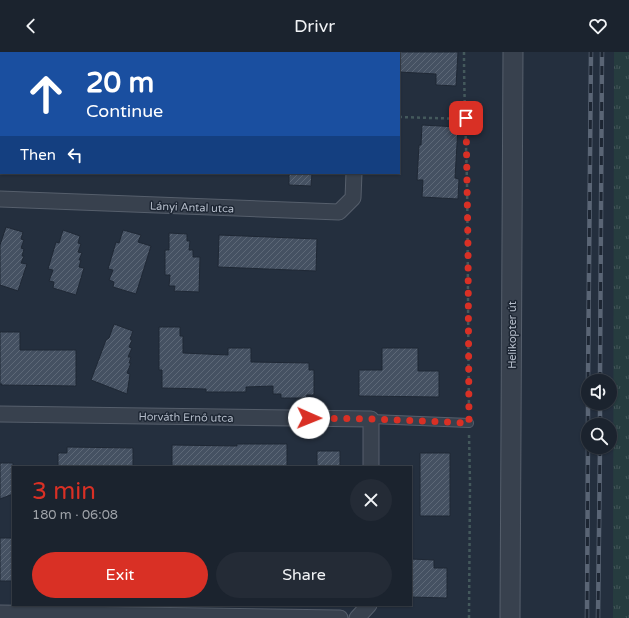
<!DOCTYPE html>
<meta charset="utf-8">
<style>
body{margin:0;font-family:"Varela Round",sans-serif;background:#242b36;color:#f1f3f6;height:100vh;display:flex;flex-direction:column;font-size:15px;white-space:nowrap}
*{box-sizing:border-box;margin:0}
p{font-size:13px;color:#a0a4aa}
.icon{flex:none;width:22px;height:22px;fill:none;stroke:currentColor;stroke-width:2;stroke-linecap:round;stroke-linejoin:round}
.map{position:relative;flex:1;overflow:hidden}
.details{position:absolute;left:12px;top:414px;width:400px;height:140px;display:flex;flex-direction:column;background:#1b232e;border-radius:0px;box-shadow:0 1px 3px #0004,0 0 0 1px #39404a}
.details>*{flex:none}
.banner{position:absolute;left:0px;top:0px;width:400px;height:122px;box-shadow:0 1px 3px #0004,0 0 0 1px #39404a;background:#1a4fa0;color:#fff;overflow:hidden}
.buttons{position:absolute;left:581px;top:322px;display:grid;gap:8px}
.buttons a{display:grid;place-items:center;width:36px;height:36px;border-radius:50%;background:#1b232e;box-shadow:0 1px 3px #0004,0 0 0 1px #39404a;font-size:20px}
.pin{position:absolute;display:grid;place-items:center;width:34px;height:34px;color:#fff;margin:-17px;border-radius:8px;box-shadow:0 2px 6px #0006}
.me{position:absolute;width:44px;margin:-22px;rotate:91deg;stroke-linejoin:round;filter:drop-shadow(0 0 3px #0008)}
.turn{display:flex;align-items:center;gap:14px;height:84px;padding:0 20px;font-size:18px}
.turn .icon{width:52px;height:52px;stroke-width:2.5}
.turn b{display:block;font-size:28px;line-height:34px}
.then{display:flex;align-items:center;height:38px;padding:0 20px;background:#0003;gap:8px;font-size:15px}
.round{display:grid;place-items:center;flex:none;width:42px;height:42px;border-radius:21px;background:#242b36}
.headline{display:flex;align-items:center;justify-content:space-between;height:68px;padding:0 20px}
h1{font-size:24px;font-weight:600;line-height:30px;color:#d93025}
.cta{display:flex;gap:8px;margin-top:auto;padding:8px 20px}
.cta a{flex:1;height:46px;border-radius:24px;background:#d93025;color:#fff;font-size:16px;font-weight:600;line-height:46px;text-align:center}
.cta a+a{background:#242b36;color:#f1f3f6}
header{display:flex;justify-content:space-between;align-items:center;height:52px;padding:0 20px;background:#1b232e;font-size:18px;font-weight:600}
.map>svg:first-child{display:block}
.grass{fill:url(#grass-tufts)}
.building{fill:url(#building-hatch);stroke:#1f2835}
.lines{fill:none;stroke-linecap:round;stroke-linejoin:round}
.service-casing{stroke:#565f6c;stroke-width:10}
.minor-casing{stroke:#565f6c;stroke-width:17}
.tertiary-casing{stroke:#565f6c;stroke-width:21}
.path{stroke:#44595c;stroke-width:2.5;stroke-dasharray:3 3;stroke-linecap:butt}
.service{stroke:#38414e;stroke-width:8}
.minor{stroke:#38414e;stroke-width:15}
.tertiary{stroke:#38414e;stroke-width:19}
.rail-casing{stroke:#5a6575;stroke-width:4.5}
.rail{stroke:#1d2633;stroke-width:3;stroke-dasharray:9;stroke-linecap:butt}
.route{stroke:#d93025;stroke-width:7;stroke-dasharray:0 12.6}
.labels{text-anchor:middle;stroke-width:3;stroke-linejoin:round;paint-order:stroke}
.street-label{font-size:11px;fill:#b4bcc9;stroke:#1d2633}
</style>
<header><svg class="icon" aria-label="back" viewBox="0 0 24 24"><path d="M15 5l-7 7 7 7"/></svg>Drivr<svg class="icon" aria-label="heart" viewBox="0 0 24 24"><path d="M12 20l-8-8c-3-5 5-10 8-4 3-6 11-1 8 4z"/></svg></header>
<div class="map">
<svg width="629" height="566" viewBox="0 0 629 566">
<defs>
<pattern id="grass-tufts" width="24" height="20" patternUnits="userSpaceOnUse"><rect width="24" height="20" fill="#263c3f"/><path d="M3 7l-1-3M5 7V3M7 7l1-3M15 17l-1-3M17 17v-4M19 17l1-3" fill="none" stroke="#435659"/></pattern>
<pattern id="building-hatch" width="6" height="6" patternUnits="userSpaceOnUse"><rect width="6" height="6" fill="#455162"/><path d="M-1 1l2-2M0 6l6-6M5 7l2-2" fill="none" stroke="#5d6877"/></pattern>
</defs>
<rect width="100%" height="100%" fill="#242f3e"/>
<path class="grass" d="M 614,0 L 629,0 L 629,566 L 613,566 Z"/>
<path class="building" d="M 400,0 L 458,0 L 456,34 L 436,33 L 436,22 L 399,20 Z
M 422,73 L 458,75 L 455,126 L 459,127 L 458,147 L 422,145 L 423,128 L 417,128 L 419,93 L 421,93 Z
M 289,121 L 312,121 L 311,134 L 289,133 Z
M 6,175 L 23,180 L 21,187 L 24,188 L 21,196 L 24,197 L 22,204 L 24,204 L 21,211 L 27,212 L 18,239 L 0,233 L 0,193 Z
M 63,178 L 80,184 L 78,191 L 81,192 L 78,200 L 82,201 L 79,208 L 81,208 L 79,215 L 84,216 L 76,243 L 53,236 L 54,230 L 49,229 L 53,218 L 48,217 L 56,190 L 59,191 Z
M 123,178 L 141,183 L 138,190 L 151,194 L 136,242 L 113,235 L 114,230 L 109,228 L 113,218 L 108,217 L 116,190 L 119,191 Z
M 169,181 L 187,182 L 187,189 L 190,189 L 189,198 L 193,198 L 193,205 L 200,205 L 199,240 L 174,239 L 175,234 L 169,234 L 170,223 L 165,223 L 165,198 L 169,198 Z
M 219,183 L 317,187 L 316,219 L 218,215 Z
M 114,272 L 133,279 L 130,287 L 132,288 L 129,295 L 132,296 L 128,305 L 131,305 L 129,311 L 131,311 L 127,321 L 130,322 L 127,342 L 91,328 L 106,288 L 109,286 Z
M 159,275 L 180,275 L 180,284 L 183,284 L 183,301 L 228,303 L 228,296 L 251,296 L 251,310 L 309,311 L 309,318 L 314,318 L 314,343 L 307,343 L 306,346 L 281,346 L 281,342 L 273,342 L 273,334 L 246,335 L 246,340 L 206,340 L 206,337 L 162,336 L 162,318 L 159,318 Z
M 0,280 L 20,280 L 20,298 L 76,298 L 76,334 L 1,333 L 2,332 L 0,332 Z
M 382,296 L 418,296 L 418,319 L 439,319 L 439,345 L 359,344 L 359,318 L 382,318 Z
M 237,392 L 287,392 L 287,415 L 172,415 L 172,393 L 237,394 Z
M 67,395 L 133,396 L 133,415 L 58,415 L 58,401 L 67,401 Z
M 317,399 L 340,399 L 340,415 L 317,415 Z
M 420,401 L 450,401 L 450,464 L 420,464 Z
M 0,411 L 13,411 L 13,442 L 0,447 Z
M 0,486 L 13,486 L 13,529 L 0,529 Z
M 411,507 L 434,508 L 434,516 L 447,516 L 447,546 L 411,545 Z"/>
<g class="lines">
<defs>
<path id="service" d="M 371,367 L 469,371"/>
<path id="minor" d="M 352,0 L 352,1
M 0,147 L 339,160 L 353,146 L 354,121
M 0,362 L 371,367 L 371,415
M 0,561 L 340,566
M 357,566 L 369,553"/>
<path id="tertiary" d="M 510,566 L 513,0"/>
</defs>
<use href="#service" class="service-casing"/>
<use href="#minor" class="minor-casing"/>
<use href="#tertiary" class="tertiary-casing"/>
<path class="path" d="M 464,0 C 464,44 466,87 467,131 C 468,207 468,283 469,359
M 399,65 L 466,67
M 469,566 L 470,431 L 469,382"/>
<use href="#service" class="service"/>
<use href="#minor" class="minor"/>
<use href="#tertiary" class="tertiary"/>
<defs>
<path id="rail" d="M 588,329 L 591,0
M 600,329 L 602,0
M 588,373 L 588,351
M 600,373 L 600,351
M 587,566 L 588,384
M 598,566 L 600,395"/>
</defs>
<use href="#rail" class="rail-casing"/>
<use href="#rail" class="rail"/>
</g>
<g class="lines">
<path class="route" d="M 309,366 L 371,367 L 469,371 L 468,195 L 466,66"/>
</g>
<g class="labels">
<g class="street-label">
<text transform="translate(192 155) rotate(2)" y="4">Lányi Antal utca</text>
<text transform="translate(512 283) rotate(-90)" y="4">Helikopter út</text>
<text transform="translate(186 365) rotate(1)" y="4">Horváth Ernő utca</text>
</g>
</g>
</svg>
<div class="buttons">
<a><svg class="icon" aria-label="sound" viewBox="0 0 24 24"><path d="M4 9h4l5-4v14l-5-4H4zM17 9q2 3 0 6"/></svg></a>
<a><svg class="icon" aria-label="search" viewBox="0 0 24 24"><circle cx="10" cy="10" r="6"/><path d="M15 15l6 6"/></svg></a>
</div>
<div class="pin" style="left:466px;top:66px;background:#d93025"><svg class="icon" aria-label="arrive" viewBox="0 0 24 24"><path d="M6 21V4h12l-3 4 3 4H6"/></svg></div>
<svg class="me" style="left:309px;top:366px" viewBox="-20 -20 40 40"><circle r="19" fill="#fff"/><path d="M0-13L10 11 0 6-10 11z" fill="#d93025"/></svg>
<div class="banner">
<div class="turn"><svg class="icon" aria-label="ahead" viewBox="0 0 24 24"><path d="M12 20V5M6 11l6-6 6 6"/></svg><div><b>20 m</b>Continue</div></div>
<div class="then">Then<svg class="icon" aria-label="left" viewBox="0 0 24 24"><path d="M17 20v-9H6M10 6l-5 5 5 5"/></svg></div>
</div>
<section class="details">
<div class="headline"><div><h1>3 min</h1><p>180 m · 06:08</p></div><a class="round"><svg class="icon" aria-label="close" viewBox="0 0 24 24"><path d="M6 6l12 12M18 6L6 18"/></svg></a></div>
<div class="cta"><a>Exit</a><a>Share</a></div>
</section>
</div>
